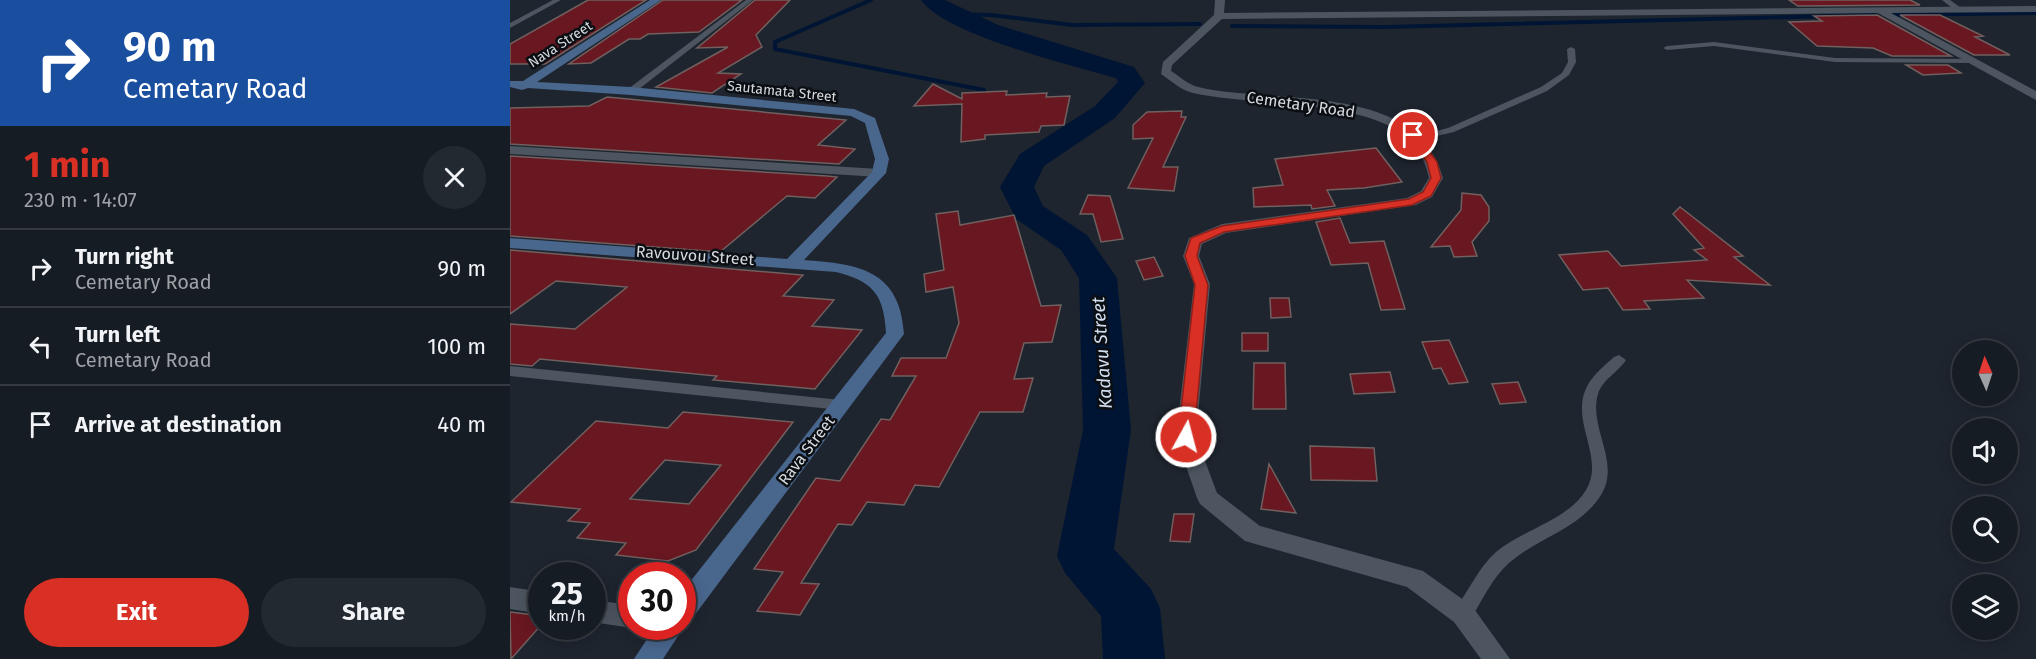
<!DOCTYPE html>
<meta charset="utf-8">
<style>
body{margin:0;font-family:"Fira Sans",sans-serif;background:#232930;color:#f1f3f6;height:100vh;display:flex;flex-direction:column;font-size:22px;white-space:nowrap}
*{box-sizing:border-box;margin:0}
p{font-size:20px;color:#9ea1a6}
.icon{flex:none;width:33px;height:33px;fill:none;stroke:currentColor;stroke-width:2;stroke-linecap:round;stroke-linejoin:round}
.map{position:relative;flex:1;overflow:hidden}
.sheet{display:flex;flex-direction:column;background:#161c23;width:510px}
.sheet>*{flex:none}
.top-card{background:#1a4fa0;color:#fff;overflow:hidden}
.needle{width:39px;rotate:357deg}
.controls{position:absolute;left:1442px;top:340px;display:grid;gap:12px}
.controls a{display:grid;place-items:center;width:66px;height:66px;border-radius:50%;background:#161c23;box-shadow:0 3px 15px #0003,0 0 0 2px #353a41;font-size:30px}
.speed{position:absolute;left:18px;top:562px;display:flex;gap:12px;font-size:30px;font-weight:700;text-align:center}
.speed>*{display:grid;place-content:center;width:78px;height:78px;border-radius:50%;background:#161c23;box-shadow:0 3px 15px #0003,0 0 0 2px #353a41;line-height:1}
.speed small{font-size:15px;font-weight:400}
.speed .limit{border:9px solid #d22;background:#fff;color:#111}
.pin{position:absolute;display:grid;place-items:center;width:51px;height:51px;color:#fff;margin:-26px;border:3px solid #fff;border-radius:50%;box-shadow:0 2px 6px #0007}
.me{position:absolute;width:66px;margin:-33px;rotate:7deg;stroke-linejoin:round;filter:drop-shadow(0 0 4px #0008)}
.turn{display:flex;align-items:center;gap:21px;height:126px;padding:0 24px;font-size:27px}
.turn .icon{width:78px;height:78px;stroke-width:2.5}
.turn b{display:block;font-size:42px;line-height:51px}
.round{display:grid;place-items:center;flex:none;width:63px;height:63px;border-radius:32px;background:#232930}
.head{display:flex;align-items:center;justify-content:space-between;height:102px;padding:0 24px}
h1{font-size:36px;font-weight:700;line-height:45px;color:#d93025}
.primary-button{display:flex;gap:12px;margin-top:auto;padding:12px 24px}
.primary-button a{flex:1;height:69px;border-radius:36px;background:#d93025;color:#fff;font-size:24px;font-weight:700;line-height:69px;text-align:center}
.primary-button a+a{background:#232930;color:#f1f3f6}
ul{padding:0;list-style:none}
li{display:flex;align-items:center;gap:18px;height:78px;padding:0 24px;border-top:2px solid #353a41}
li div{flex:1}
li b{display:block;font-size:22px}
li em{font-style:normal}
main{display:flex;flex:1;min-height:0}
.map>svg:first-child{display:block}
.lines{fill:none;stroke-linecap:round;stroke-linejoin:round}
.stream{stroke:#001534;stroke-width:4}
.river{fill:#001534;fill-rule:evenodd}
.building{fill:#691721;stroke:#70605f;stroke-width:1.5;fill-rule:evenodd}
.lane{fill:#4d5560;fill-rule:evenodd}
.street{fill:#4d5560;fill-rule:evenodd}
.secondary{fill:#49668d;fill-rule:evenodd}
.route{fill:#d93025;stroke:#8d1f18;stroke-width:1.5}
.labels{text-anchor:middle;stroke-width:5;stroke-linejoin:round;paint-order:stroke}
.far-street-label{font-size:14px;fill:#d5dae0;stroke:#0b0e12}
.street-label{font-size:16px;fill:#d5dae0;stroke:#0b0e12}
.water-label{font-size:18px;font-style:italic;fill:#d0def0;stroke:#0b0e12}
</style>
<main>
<section class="sheet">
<div class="top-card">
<div class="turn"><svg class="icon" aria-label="right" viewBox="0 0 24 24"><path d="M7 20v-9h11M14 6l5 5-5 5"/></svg><div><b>90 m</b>Cemetary Road</div></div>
</div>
<div class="head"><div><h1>1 min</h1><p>230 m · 14:07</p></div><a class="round"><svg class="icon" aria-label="close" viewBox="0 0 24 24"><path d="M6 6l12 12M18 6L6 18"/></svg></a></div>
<ul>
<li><svg class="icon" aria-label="right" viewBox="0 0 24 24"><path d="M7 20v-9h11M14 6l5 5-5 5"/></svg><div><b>Turn right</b><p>Cemetary Road</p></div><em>90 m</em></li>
<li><svg class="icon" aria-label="left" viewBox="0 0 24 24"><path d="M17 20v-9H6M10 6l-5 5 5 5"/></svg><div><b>Turn left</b><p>Cemetary Road</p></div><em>100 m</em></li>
<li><svg class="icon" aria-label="arrive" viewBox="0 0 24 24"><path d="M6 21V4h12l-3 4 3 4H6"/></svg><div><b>Arrive at destination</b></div><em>40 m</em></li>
</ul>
<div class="primary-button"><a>Exit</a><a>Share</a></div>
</section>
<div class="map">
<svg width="1526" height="659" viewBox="0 0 1526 659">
<rect width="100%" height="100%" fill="#1e252f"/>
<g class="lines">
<path class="stream" d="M 361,0 L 265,42 L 265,49 L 474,90
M 441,14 L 481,15 L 562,25 L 690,24
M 1384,15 L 1526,13
M 722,26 L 875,27 L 1365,15"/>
<path class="river" d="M 411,0 L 435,0 L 488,25 L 624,67 L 635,83 L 605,118 L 534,166 L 524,187 L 533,206 L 577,235 L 607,278 L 621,430 L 604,549 L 641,589 L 650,608 L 655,659 L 593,659 L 591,616 L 555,573 L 547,556 L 573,430 L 569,278 L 551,250 L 506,219 L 490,187 L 510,154 L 585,106 L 608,82 L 606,78 C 562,65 435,35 411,0 Z"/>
</g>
<path class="building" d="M 78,0 L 136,0 L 35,64 L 0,64 L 0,44 Z
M 153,0 L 232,0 L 189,32 L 138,34 L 130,39 L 119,39 L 81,63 L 59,64 Z
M 245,0 L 280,0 L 246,35 L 252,47 L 208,73 L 231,74 L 202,93 L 146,87 L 218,47 L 187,48 Z
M 1279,0 L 1400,0 L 1410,5 L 1288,6 Z
M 1367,15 L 1441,56 L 1382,56 L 1363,48 L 1307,46 L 1279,22 L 1312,21 L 1304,16 Z
M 1390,15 L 1430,15 L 1473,36 L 1465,37 L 1500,55 L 1464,55 Z
M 1396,65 L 1438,65 L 1451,73 L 1413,75 Z
M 423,84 L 452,99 L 452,93 L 497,91 L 496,95 L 537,93 L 536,97 L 560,96 L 554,125 L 531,126 L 529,132 L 475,135 L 475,139 L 451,142 L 452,104 L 404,106 Z
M 97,97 L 336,120 L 308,145 L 345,149 L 329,164 L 0,144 L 0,108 L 79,106 Z
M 672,111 L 671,117 L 676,117 L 653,167 L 668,167 L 664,191 L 618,188 L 643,138 L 623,139 L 623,125 L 637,112 Z
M 866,148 L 892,182 L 854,188 L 817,190 L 825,206 L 802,209 L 801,205 L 744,207 L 743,188 L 773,185 L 765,159 Z
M 0,156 L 317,176 L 327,177 L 305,198 L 277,196 L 210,252 L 0,236 Z
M 952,193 L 971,195 L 979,207 L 979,221 L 962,242 L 967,256 L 944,257 L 940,246 L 921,247 L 951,210 Z
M 578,195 L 600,196 L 613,239 L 591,242 L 583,214 L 570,214 Z
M 1170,207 L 1233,256 L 1224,257 L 1260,285 L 1177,280 L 1194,298 L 1134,301 L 1140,309 L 1113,310 L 1098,288 L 1073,290 L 1049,255 L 1098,251 L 1111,266 L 1197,260 L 1184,250 L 1194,248 L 1163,214 Z
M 448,211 L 450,225 L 504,215 L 531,306 L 551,305 L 542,342 L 514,343 L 504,379 L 523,378 L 513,412 L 470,412 L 429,487 L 405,485 L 394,505 L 357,502 L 342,525 L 328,524 L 291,583 L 309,584 L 290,615 L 247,611 L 273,572 L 244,569 L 306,478 L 330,481 L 371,419 L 380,420 L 406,376 L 382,376 L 391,358 L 436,358 L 449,323 L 443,287 L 416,292 L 414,274 L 434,270 L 426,214 Z
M 830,218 L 840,243 L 874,241 L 895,309 L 871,310 L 858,263 L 821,265 L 806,222 Z
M 0,250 L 293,275 L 273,296 L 324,300 L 302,326 L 352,330 L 305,389 L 203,380 L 207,376 L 30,359 L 22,366 L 0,364 L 0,324 L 65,329 L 117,287 L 46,281 L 0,314 Z
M 644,257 L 653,276 L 634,280 L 626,261 Z
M 760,298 L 779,298 L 781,317 L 761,318 Z
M 732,333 L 758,333 L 758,351 L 732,351 Z
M 939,340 L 958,382 L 939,384 L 931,368 L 923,369 L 912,342 Z
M 744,363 L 775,363 L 776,409 L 743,409 Z
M 880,372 L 885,392 L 844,394 L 840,374 Z
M 1008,382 L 1016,402 L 990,404 L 982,384 Z
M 173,412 L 283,422 L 186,550 L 158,561 L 106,555 L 116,543 L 67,538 L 80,523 L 58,521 L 70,509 L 1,502 L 86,421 L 158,428 ZM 155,460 L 211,465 L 179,504 L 120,499 Z
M 800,446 L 864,448 L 867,481 L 801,480 Z
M 759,464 L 786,513 L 751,509 Z
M 664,514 L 684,514 L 680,542 L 660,541 Z
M 0,612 L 32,616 L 32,624 L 1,659 Z"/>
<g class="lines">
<path class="lane" d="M 43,0 L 51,0 L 0,28 L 0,23 Z
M 236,0 L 243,0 L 124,93 L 118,93 L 118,89 Z
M 1432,0 L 1440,0 L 1454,10 L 1447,12 Z
M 1204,42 L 1325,58 L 1462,59 L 1466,61 L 1462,63 L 1325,62 L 1204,46 L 1157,50 L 1153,48 L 1157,46 Z
M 1061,47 L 1065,49 L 1066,62 L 1059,75 L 1037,91 L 944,132 L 905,141 L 900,138 L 938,128 L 1031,87 L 1052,73 L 1058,62 L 1057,49 Z
M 1109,355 L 1116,360 C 1109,371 1094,379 1089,391 C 1076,426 1112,461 1091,495 C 1070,529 1027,538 999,563 C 982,578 972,601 960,620 L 953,623 L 946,620 L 943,614 L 946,608 C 959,590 969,567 986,552 C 1013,529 1057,521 1076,490 C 1095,459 1062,424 1075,391 C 1080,377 1093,367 1104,357 Z
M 0,366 L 331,400 L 336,401 L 339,405 L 336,409 L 331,410 L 0,376 Z"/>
<path class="street" d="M 705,0 L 715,0 L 714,13 L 1526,6 L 1526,12 L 1381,13 L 1526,91 L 1526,100 L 1368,13 L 712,19 L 662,65 L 661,71 C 669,76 679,85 688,87 C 764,105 908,81 933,178 L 922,197 L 906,205 L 716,233 L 692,244 L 689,256 L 700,284 L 686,437 L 707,493 L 750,526 L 913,571 L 962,606 L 1000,659 L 971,659 L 944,622 L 897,587 L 735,541 L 690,504 L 687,498 L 666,437 L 684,284 L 673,256 L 679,238 L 712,224 L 897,198 L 911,191 L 919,178 C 916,164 909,147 898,138 C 854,99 740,106 683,93 C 672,91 660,80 651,74 L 653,62 L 704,15 Z
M 0,146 L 369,169 L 376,173 L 369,177 L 0,154 Z
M 0,587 L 32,592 L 32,614 L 0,609 Z
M 82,600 L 122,605 L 122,627 L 126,627 L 122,628 L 82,622 Z"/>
<path class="secondary" d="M 140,0 L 151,0 L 27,82 L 121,87 L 344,109 L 365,118 L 379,159 L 376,173 L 294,260 C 349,264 390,270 394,334 L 181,620 L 172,623 L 172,592 L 376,333 C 374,295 363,281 326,272 L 0,248 L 0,238 L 277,259 L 362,172 L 365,159 L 355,123 L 341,116 L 121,95 L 18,88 L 12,90 L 0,87 L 0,81 L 13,81 Z
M 172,624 L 174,627 L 153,659 L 124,659 L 145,627 L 172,627 Z"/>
</g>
<path class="route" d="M 900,133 L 907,133 L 927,162 L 931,178 L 921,196 L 902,205 L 714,232 L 690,243 L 687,256 L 698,285 L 684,437 L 681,441 L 670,441 L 668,437 L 685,285 L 675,256 L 681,238 L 712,226 L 899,199 L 913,192 L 921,178 L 917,162 L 898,135 Z"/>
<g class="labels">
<g class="far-street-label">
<text transform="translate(50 44) rotate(-33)" y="5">Nava Street</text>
<text transform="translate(272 91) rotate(6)" y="5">Sautamata Street</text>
</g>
<g class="street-label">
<text transform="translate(791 104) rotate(8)" y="6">Cemetary Road</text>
<text transform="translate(185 255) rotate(4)" y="6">Ravouvou Street</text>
<text transform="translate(296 450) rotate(-53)" y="6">Rava Street</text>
</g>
<g class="water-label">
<text transform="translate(592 353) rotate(-94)" y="6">Kadavu Street</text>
</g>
</g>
</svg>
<div class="controls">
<a><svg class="needle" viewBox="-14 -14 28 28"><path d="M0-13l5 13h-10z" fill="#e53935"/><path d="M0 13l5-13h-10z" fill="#9ea1a6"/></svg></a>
<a><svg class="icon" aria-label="sound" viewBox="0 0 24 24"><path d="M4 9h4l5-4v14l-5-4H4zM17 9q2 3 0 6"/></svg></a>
<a><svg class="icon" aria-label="search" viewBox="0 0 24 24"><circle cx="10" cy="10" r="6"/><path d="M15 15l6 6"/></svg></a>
<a><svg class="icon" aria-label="layers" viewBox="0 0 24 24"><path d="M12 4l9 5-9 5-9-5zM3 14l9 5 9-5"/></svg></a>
</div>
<div class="speed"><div>25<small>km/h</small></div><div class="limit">30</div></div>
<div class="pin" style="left:903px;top:135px;background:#d93025"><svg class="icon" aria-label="arrive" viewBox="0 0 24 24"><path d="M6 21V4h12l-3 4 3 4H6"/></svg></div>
<svg class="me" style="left:676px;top:437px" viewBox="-20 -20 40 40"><circle r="17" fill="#d93025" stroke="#fff" stroke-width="3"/><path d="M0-11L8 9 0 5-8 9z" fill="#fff"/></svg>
</div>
</main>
